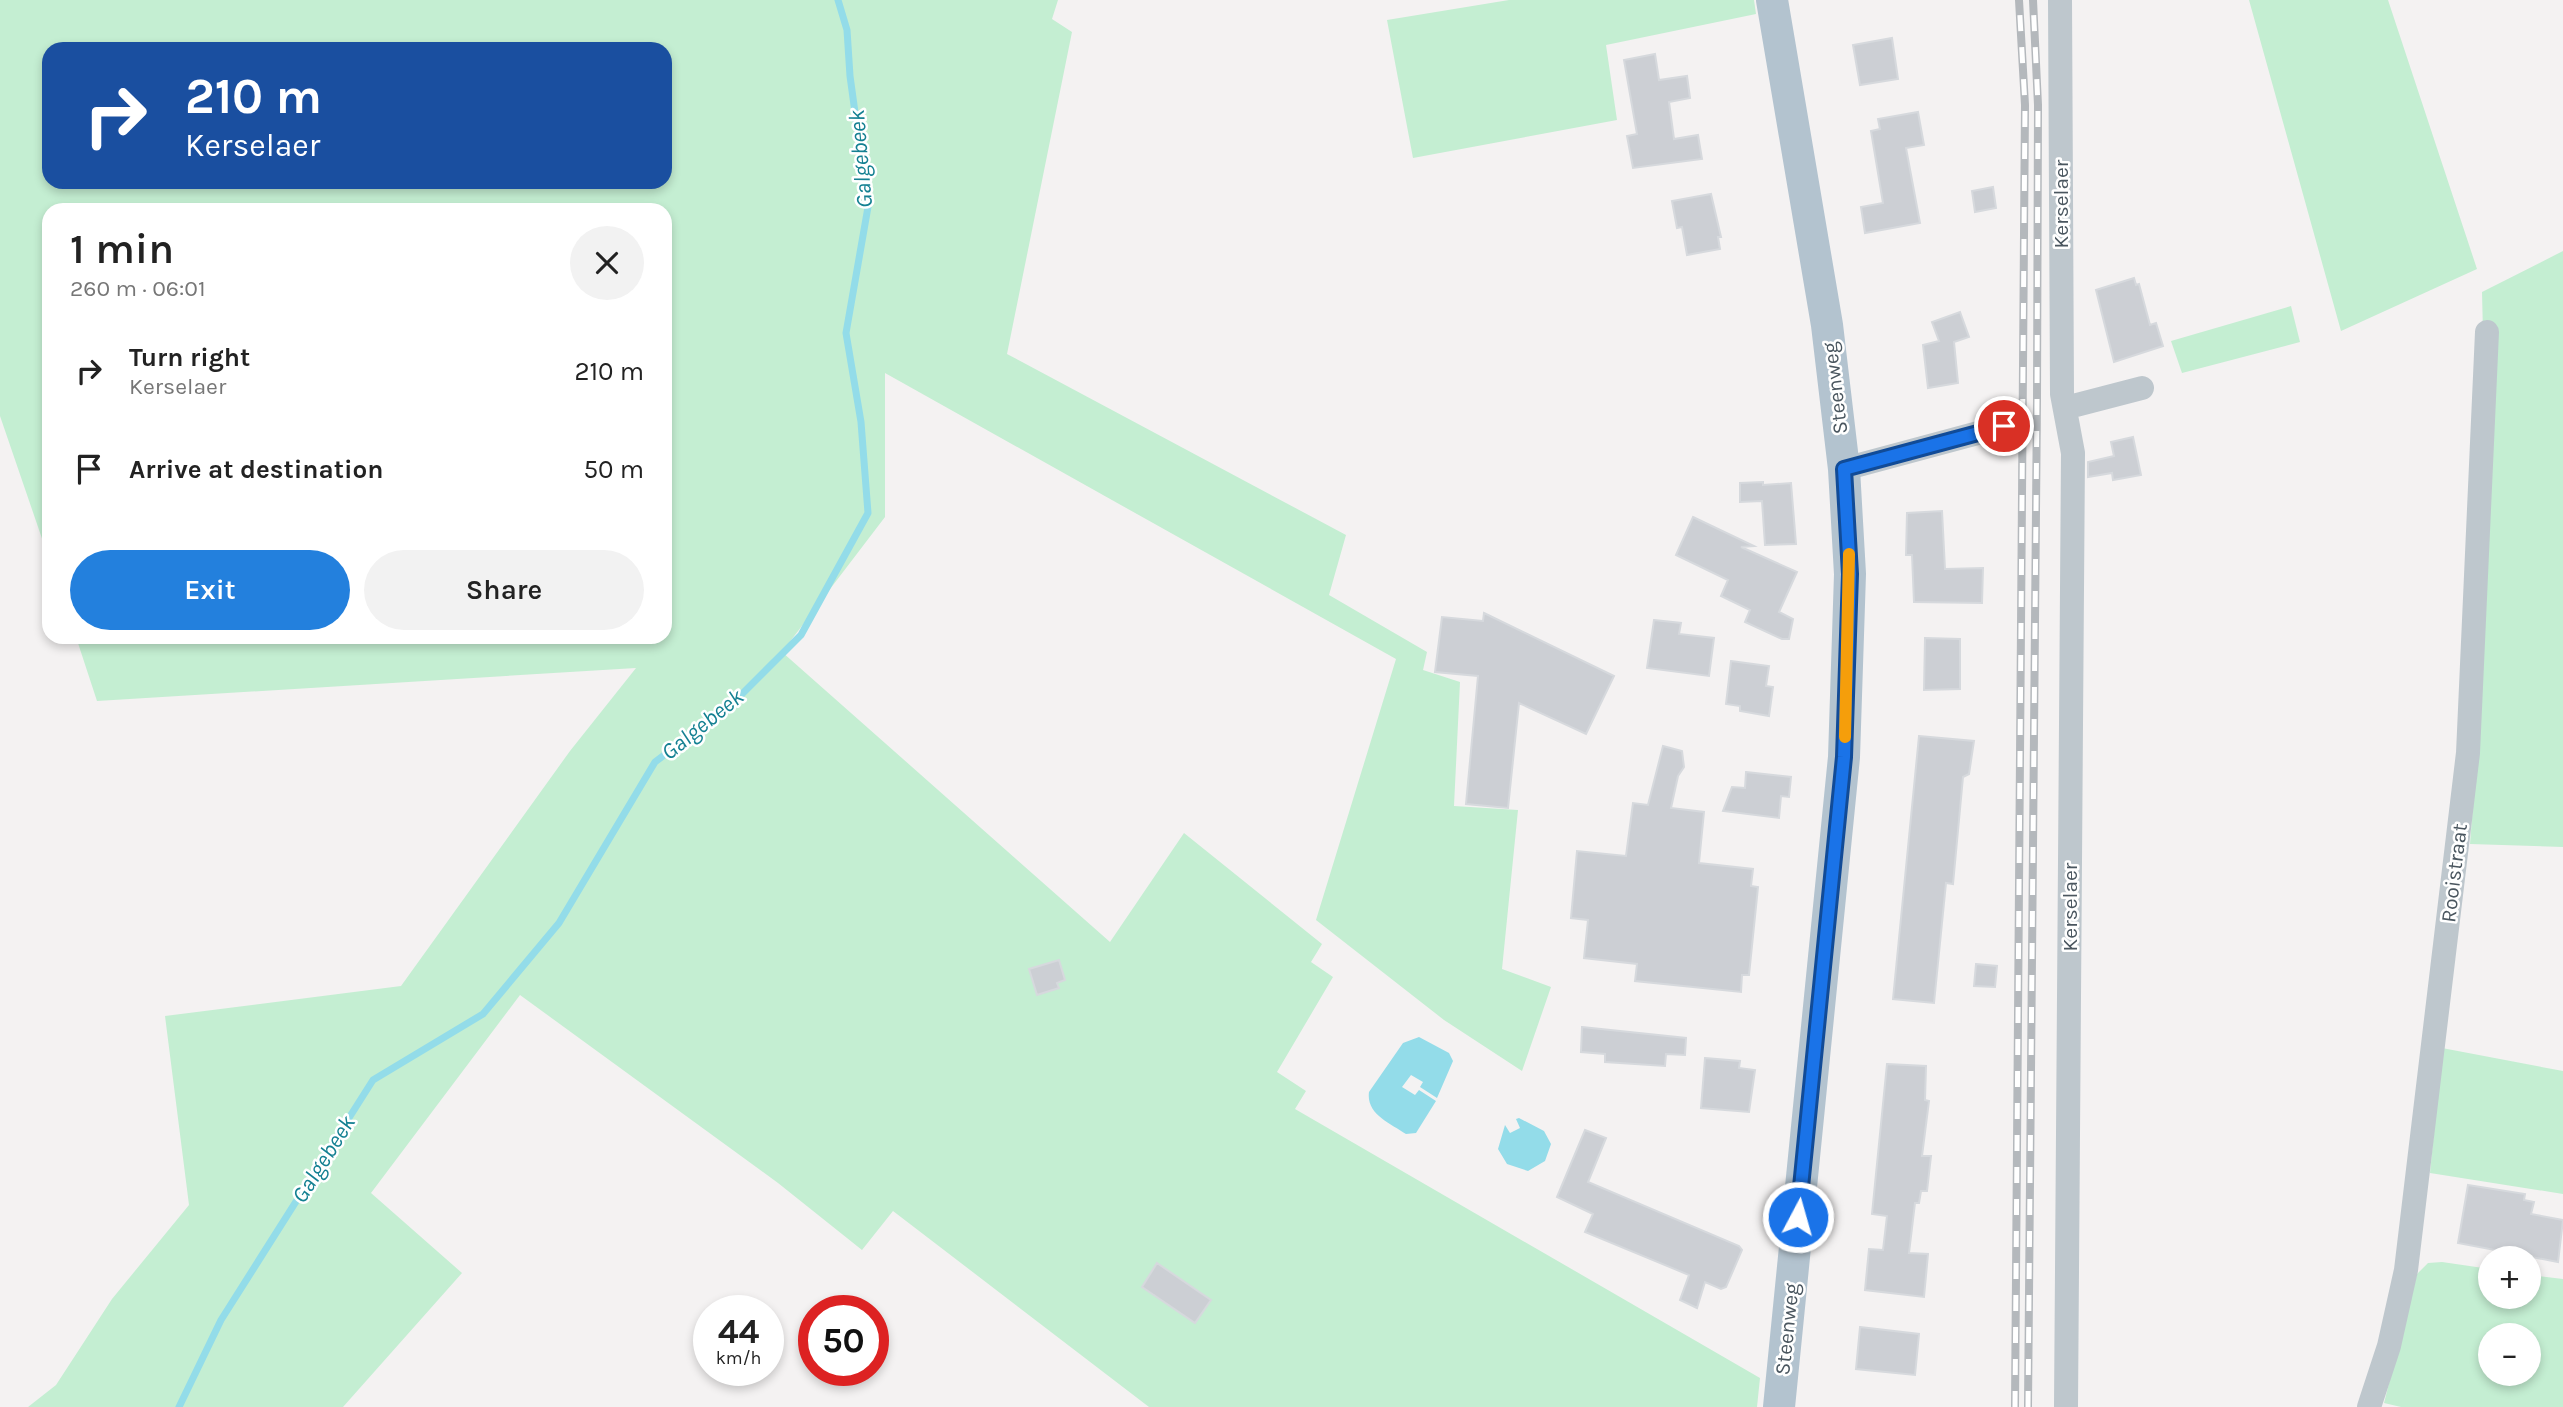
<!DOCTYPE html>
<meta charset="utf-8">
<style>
body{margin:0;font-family:Karla,sans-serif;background:#f2f2f2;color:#222;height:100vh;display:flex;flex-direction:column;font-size:26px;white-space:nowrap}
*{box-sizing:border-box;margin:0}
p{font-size:23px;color:#767676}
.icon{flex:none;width:38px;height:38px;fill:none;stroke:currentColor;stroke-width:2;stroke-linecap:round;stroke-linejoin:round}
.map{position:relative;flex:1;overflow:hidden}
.details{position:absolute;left:42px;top:203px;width:630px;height:441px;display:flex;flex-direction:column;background:#fff;border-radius:21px;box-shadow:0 4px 10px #0003}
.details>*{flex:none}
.guide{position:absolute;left:42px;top:42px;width:630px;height:147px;border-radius:21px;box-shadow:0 4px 10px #0003;background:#1a4fa0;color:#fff;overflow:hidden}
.fabs{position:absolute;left:2478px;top:1246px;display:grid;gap:14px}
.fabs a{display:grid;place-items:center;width:63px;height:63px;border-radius:50%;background:#fff;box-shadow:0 4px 10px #0003;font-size:35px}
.speed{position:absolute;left:693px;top:1295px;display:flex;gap:14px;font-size:35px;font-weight:700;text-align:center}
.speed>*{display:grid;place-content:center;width:91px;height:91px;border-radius:50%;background:#fff;box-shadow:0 4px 10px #0003;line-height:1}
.speed small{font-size:18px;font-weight:400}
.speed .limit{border:10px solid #d22;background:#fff;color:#111}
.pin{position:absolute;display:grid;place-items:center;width:60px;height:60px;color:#fff;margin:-30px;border:4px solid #fff;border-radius:50%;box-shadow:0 2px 7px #0007}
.me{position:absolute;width:77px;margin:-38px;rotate:6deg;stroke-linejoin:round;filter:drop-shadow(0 0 5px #0008)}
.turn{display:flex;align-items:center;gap:24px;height:147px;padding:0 28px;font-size:32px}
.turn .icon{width:91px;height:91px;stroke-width:2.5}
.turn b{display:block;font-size:49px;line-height:60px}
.round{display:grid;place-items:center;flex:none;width:74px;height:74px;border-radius:37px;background:#f2f2f2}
.head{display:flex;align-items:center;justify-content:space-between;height:119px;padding:0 28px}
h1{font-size:42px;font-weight:600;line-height:52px}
.action{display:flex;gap:14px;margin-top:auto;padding:14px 28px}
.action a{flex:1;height:80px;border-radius:42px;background:#2380dd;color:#fff;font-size:28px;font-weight:600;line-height:80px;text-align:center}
.action a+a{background:#f2f2f2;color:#222}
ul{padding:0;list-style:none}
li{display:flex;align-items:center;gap:21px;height:98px;padding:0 28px}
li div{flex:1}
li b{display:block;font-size:26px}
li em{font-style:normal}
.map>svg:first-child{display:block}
.green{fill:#c4eed2;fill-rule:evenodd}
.water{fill:#93dce9}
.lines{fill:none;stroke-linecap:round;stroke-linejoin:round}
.stream{stroke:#93dce9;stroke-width:7}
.building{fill:#cccfd4;stroke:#d6d9dd;stroke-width:2}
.minor{stroke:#bec7cd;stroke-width:24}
.major{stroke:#b3c3cf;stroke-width:32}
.rail-casing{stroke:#b4b8bc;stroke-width:8}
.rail{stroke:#fff;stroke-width:5;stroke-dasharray:16;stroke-linecap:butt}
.route-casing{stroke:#114b97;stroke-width:18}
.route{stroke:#1a73e8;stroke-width:12}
.slow{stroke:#f59e0b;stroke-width:12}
.labels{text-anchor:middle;stroke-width:5;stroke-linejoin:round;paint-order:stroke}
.street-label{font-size:21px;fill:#4a565f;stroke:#fff}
.water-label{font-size:23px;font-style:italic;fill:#148092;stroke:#fff}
</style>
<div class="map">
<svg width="2563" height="1407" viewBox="0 0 2563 1407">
<rect width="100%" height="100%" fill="#f4f2f2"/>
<path class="green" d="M 0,0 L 1058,0 L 1052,19 L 1072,32 L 1007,354 L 1346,535 L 1329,595 L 1427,652 L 1423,670 L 1460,682 L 1454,806 L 1518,810 L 1502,969 L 1551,987 L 1522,1071 L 1444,1020 L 1316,920 L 1396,659 L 885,373 L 885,517 L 782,652 L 1110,942 L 1184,833 L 1322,944 L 1311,962 L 1333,977 L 1277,1072 L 1306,1091 L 1295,1109 L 1760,1378 L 1757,1407 L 1149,1407 L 893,1211 L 862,1250 L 778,1183 L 520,995 L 371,1193 L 462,1273 L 343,1407 L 28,1407 L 56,1385 L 112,1299 L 189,1205 L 165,1016 L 401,986 L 570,751 L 636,668 L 97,701 L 76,637 L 665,637 L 665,210 L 49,210 L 49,559 L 0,416 ZM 49,49 L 665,49 L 665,182 L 49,182 Z
M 1509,0 L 1754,0 L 1756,14 L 1606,45 L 1617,120 L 1413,158 L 1387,20 Z
M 2249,0 L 2388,0 L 2477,269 L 2341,331 Z
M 2563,251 L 2563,847 L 2470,844 L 2482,687 L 2487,502 L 2482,292 Z
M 2291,306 L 2300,342 L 2182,373 L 2171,341 Z
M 2442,1048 L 2563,1071 L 2563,1194 L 2430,1173 Z
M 2442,1262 L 2490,1269 L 2490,1297 L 2529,1297 L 2529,1275 L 2563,1279 L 2563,1407 L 2401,1407 L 2384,1403 L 2417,1274 L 2428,1263 ZM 2490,1335 L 2529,1335 L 2529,1374 L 2490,1374 Z"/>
<path class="water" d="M 1419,1037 L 1449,1053 L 1453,1061 L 1437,1098 L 1420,1087 L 1423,1082 L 1411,1075 L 1402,1087 L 1415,1095 L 1419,1090 L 1436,1101 L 1416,1133 L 1406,1134 C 1390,1123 1366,1114 1369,1092 L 1403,1043 Z
M 1519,1118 L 1544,1131 L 1551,1144 L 1545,1161 L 1528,1171 L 1507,1164 L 1498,1149 L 1505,1125 L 1510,1133 L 1520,1128 L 1516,1119 Z"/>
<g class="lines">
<path class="stream" d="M 179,1407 L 221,1320 L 373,1080 L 483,1014 L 559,923 L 655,762 L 734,702 L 801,635 L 868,513 L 861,422 L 846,333 L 868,207 L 850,76 L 847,30 L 838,0"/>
</g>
<path class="building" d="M 1892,38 L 1898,79 L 1860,85 L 1853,45 Z
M 1655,54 L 1659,80 L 1687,76 L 1690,98 L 1669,102 L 1674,139 L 1698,135 L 1702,159 L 1633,168 L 1627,136 L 1637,134 L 1624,60 Z
M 1918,112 L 1924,145 L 1906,148 L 1920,223 L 1865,233 L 1861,207 L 1883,203 L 1871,131 L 1880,129 L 1878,119 Z
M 1993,187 L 1996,208 L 1975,212 L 1972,191 Z
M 1711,194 L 1721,237 L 1718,237 L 1720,249 L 1687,255 L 1682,227 L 1677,228 L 1672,201 Z
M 2134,278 L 2136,285 L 2139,284 L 2150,325 L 2156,323 L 2163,346 L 2114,362 L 2096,290 Z
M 1960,312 L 1969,337 L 1954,342 L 1958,383 L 1928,388 L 1923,345 L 1939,341 L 1932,322 Z
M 2133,437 L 2141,475 L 2113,480 L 2112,473 L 2088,477 L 2088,462 L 2114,456 L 2111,442 Z
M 1763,482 L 1763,485 L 1791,483 L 1796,544 L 1765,545 L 1762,501 L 1740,502 L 1740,483 Z
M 1942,511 L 1945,569 L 1983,568 L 1982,603 L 1914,602 L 1912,555 L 1906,555 L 1907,513 Z
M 1693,517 L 1754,546 L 1741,547 L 1797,572 L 1779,612 L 1793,619 L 1789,639 L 1782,639 L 1745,622 L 1750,610 L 1721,596 L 1728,580 L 1676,555 Z
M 1484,613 L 1614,676 L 1586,734 L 1519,703 L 1508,808 L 1466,804 L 1478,676 L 1435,672 L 1442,617 L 1483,621 Z
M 1654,620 L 1681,623 L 1679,634 L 1714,638 L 1709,676 L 1647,668 Z
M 1925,638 L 1960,639 L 1960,689 L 1924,690 Z
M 1731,661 L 1769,666 L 1766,686 L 1773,687 L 1769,716 L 1740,711 L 1740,706 L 1726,704 Z
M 1919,736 L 1974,741 L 1969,774 L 1963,777 L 1953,884 L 1946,883 L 1934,1003 L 1893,999 Z
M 1663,746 L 1682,751 L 1684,767 L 1678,776 L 1671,808 L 1704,812 L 1699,863 L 1753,869 L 1751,886 L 1758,887 L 1749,975 L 1742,975 L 1741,992 L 1635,981 L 1637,964 L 1584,958 L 1588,920 L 1571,918 L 1577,851 L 1626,856 L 1633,803 L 1648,805 Z
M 1746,772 L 1791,777 L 1789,797 L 1781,796 L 1779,818 L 1723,811 L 1732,787 L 1745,788 Z
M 1059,960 L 1065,980 L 1057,983 L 1059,988 L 1037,995 L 1029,969 Z
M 1976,964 L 1997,966 L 1995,987 L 1974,986 Z
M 1582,1027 L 1686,1038 L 1685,1055 L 1666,1054 L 1665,1066 L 1605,1062 L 1605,1054 L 1581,1052 Z
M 1705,1058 L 1740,1061 L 1739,1068 L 1755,1070 L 1749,1112 L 1701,1108 Z
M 1887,1064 L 1926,1066 L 1925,1100 L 1929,1101 L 1922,1156 L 1931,1156 L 1927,1191 L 1921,1191 L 1919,1203 L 1915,1203 L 1909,1253 L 1928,1254 L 1924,1297 L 1865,1290 L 1869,1249 L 1883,1250 L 1887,1216 L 1872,1214 Z
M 1585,1130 L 1606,1138 L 1588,1182 L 1739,1246 L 1742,1250 L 1726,1287 L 1721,1289 L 1705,1282 L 1697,1308 L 1680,1300 L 1689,1275 L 1585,1232 L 1593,1214 L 1557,1197 Z
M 2468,1185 L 2525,1194 L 2524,1200 L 2534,1202 L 2531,1214 L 2563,1220 L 2558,1262 L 2458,1243 Z
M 1157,1263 L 1211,1300 L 1195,1323 L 1142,1287 Z
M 1860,1327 L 1919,1334 L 1915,1375 L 1856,1369 Z"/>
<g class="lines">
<path class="minor" d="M 2060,0 L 2062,394 L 2073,453 L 2066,1407
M 2065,408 L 2142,388
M 1844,469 L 2004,426
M 2369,1407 L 2389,1346 L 2406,1270 L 2468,753 L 2487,332"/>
<path class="major" d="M 1772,0 L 1827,325 L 1844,469 L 1850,574 L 1844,757 L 1779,1407"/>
<defs>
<path id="rail" d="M 2015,1407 L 2025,105 L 2019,0
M 2028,1407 L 2037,399 L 2038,105 L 2033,0"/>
</defs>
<use href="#rail" class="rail-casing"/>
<use href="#rail" class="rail"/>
</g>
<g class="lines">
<defs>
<path id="route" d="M 1798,1217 L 1844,757 L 1850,574 L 1844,469 L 2004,426"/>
</defs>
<use href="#route" class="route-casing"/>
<use href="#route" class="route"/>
<path class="slow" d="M 1845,737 L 1849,554"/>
</g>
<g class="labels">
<g class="street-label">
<text transform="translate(2061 204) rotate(-90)" y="7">Kerselaer</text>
<text transform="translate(1835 388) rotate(-97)" y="7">Steenweg</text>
<text transform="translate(2454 873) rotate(-83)" y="7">Rooistraat</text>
<text transform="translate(2070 907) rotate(-90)" y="7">Kerselaer</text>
<text transform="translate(1787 1329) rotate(-84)" y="7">Steenweg</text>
</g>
<g class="water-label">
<text transform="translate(860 159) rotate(-95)" y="8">Galgebeek</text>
<text transform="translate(702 724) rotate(-39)" y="8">Galgebeek</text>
<text transform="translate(323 1159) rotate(-58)" y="8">Galgebeek</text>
</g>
</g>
</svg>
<div class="fabs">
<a>+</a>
<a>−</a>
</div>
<div class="speed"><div>44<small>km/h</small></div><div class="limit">50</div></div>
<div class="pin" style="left:2004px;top:426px;background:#d93025"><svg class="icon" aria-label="arrive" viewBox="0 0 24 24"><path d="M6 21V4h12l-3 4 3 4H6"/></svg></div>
<svg class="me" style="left:1798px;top:1217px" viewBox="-20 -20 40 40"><circle r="17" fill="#1a73e8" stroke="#fff" stroke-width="3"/><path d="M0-11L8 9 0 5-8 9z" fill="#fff"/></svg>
<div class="guide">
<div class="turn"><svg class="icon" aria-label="right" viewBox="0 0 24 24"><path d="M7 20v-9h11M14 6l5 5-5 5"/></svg><div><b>210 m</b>Kerselaer</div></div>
</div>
<section class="details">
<div class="head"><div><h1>1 min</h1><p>260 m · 06:01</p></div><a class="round"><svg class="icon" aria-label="close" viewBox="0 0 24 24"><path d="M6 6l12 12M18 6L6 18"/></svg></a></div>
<ul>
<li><svg class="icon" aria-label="right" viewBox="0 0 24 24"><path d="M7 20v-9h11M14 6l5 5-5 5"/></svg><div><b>Turn right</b><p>Kerselaer</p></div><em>210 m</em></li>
<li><svg class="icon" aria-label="arrive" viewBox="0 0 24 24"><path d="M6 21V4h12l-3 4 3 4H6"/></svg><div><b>Arrive at destination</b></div><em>50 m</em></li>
</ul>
<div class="action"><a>Exit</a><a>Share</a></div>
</section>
</div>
